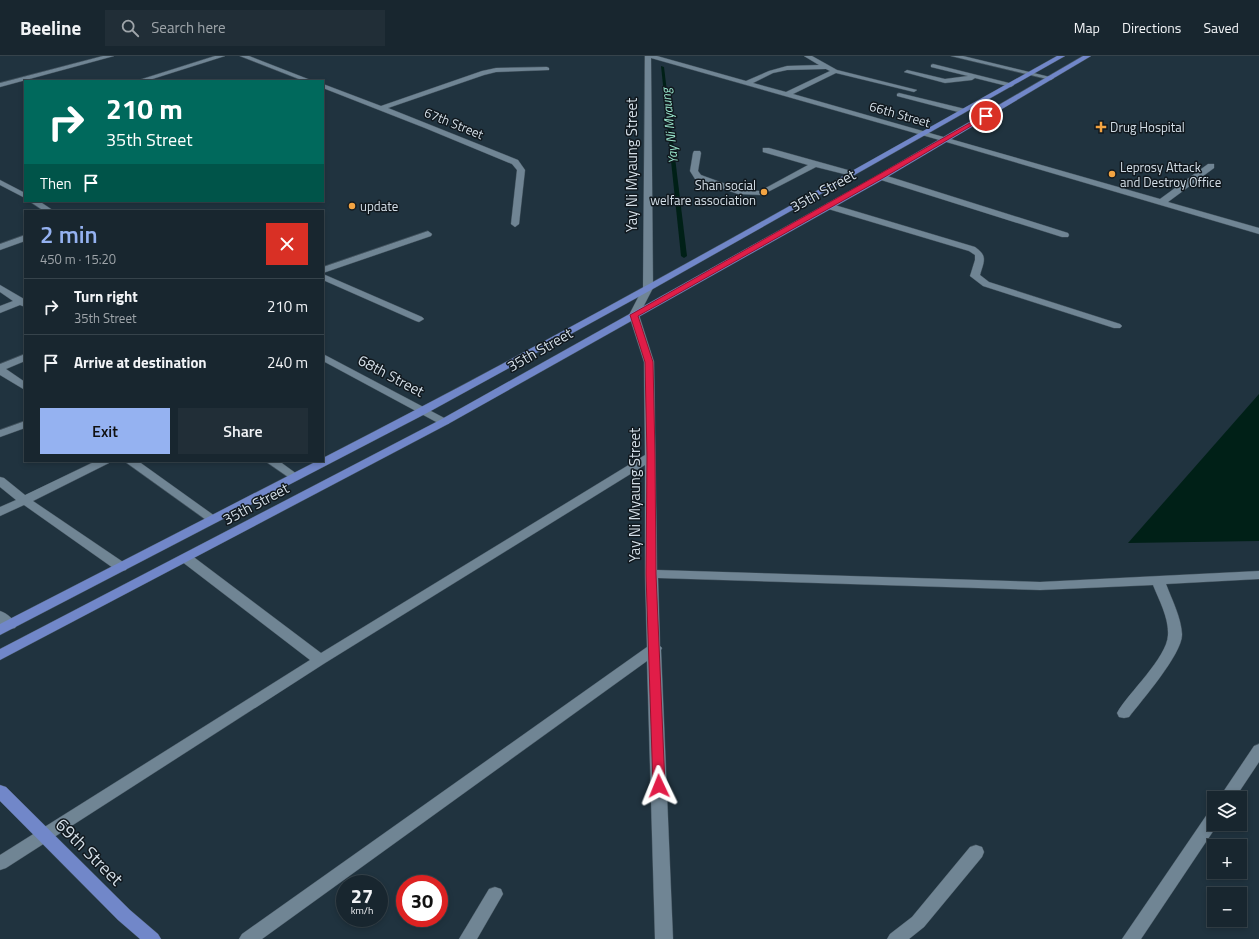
<!DOCTYPE html>
<meta charset="utf-8">
<style>
body{margin:0;font-family:"Titillium Web",sans-serif;background:#212e37;color:#f1f3f6;height:100vh;display:flex;flex-direction:column;font-size:15px;white-space:nowrap}
*{box-sizing:border-box;margin:0}
p{font-size:13px;color:#9fa5aa}
.icon{flex:none;width:22px;height:22px;fill:none;stroke:currentColor;stroke-width:2;stroke-linecap:round;stroke-linejoin:round}
.map{position:relative;flex:1;overflow:hidden}
.panel{position:absolute;left:24px;top:154px;width:300px;height:252px;display:flex;flex-direction:column;background:#18262f;border-radius:0px;box-shadow:0 2px 6px #0003,0 0 0 1px #36434b}
.panel>*{flex:none}
.guide{position:absolute;left:24px;top:24px;width:300px;height:122px;border-radius:0px;box-shadow:0 2px 6px #0003,0 0 0 1px #36434b;background:#00695c;color:#fff;overflow:hidden}
.tools{position:absolute;left:1207px;top:735px;display:grid;gap:8px}
.tools a{display:grid;place-items:center;width:40px;height:40px;border-radius:0px;background:#18262f;box-shadow:0 2px 6px #0003,0 0 0 1px #36434b;font-size:20px}
.speed{position:absolute;left:336px;top:819px;display:flex;gap:8px;font-size:20px;font-weight:700;text-align:center}
.speed>*{display:grid;place-content:center;width:52px;height:52px;border-radius:50%;background:#18262f;box-shadow:0 2px 6px #0003,0 0 0 1px #36434b;line-height:1}
.speed small{font-size:10px;font-weight:400}
.speed .limit{border:6px solid #d22;background:#fff;color:#111}
.pin{position:absolute;display:grid;place-items:center;width:34px;height:34px;color:#fff;margin:-17px;border:2px solid #fff;border-radius:50%;box-shadow:0 1px 4px #0007}
.me{position:absolute;width:44px;margin:-22px;rotate:358deg;stroke-linejoin:round;filter:drop-shadow(0 0 3px #0008)}
.turn{display:flex;align-items:center;gap:14px;height:84px;padding:0 16px;font-size:18px}
.turn .icon{width:52px;height:52px;stroke-width:2.5}
.turn b{display:block;font-size:28px;line-height:34px}
.then{display:flex;align-items:center;height:38px;padding:0 16px;background:#0003;gap:8px;font-size:15px}
.round{display:grid;place-items:center;flex:none;width:42px;height:42px;border-radius:0px;background:#212e37}
.headline{display:flex;align-items:center;justify-content:space-between;height:68px;padding:0 16px}
h1{font-size:24px;font-weight:600;line-height:30px;color:#95b2f1}
.action{display:flex;gap:8px;margin-top:auto;padding:8px 16px}
.action a{flex:1;height:46px;border-radius:0px;background:#95b2f1;color:#111;font-size:16px;font-weight:600;line-height:46px;text-align:center}
.action a+a{background:#212e37;color:#f1f3f6}
ul{padding:0;list-style:none}
li{display:flex;align-items:center;gap:12px;height:56px;padding:0 16px;border-top:1px solid #36434b}
li div{flex:1}
li b{display:block;font-size:15px}
li em{font-style:normal}
header{display:flex;align-items:center;gap:24px;box-sizing:border-box;height:56px;padding:0 20px;background:#18262f;border-bottom:1px solid #36434b}
header strong{font-size:19px}
nav{display:flex;gap:22px;margin-inline-start:auto;font-size:14px}
.search{width:280px;height:36px;background:#212e37;display:flex;align-items:center;gap:10px;box-sizing:border-box;padding:0 14px;border-radius:0px;color:#9fa5aa;font-size:15px}
.map>svg:first-child{display:block}
.water{fill:#002017}
.lines{fill:none;stroke-linecap:round;stroke-linejoin:round}
.stream{fill:#002017;fill-rule:evenodd}
.minor-casing{stroke:#41515c;stroke-width:1}
.major-casing{stroke:#41515c;stroke-width:1}
.minor{fill:#708594;fill-rule:evenodd}
.major{fill:#7187c9;fill-rule:evenodd}
.route{fill:#e11d48;stroke:#92132f}
.poi-dot{fill:#f3a442;stroke:#11191f;stroke-width:1.5}
.labels{text-anchor:middle;stroke-width:3;stroke-linejoin:round;paint-order:stroke}
.far-street-label{font-size:13px;fill:#d3dee7;stroke:#11191f}
.far-water-label{font-size:13px;font-style:italic;fill:#9ae7cd;stroke:#11191f}
.far-poi-label{font-size:13px;fill:#d3dee7;stroke:#11191f;text-anchor:start}
.street-label{font-size:15px;fill:#d3dee7;stroke:#11191f}
.near-street-label{font-size:18px;fill:#d3dee7;stroke:#11191f}
</style>
<header>
<strong>Beeline</strong>
<div class="search"><svg class="icon" aria-label="search" viewBox="0 0 24 24"><circle cx="10" cy="10" r="6"/><path d="M15 15l6 6"/></svg>Search here</div>
<nav><a>Map</a><a>Directions</a><a>Saved</a></nav>
</header>
<div class="map">
<svg width="1259" height="883" viewBox="0 0 1259 883">
<rect width="100%" height="100%" fill="#20333f"/>
<path class="water" d="M 1259,338 L 1259,485 L 1128,487 Z"/>
<g class="lines">
<path class="stream" d="M 661,10 L 664,11 L 687,200 L 684,202 L 681,200 Z"/>
<defs>
<path id="minor" d="M 103,0 L 114,0 L 0,31 L 0,27 Z
M 215,0 L 225,0 L 146,25 L 136,25 Z
M 240,0 L 249,0 L 313,25 L 304,25 Z
M 645,0 L 657,0 L 746,25 L 769,15 L 787,10 L 819,9 L 804,0 L 812,0 L 837,14 L 917,34 L 914,36 L 836,17 L 793,38 L 1160,143 L 1208,108 L 1214,108 L 1214,112 L 1168,146 L 1259,172 L 1259,178 L 943,85 L 651,2 L 653,232 L 639,259 L 654,306 L 657,514 L 1040,526 L 1259,515 L 1259,523 L 1166,528 C 1172,544 1181,561 1182,578 C 1183,597 1142,644 1129,661 L 1124,662 L 1119,661 L 1117,657 C 1128,637 1167,602 1168,579 C 1169,562 1159,544 1153,529 L 1040,534 L 658,522 L 660,590 L 662,592 L 661,594 L 673,883 L 655,883 L 647,605 L 262,883 L 239,883 L 242,878 L 647,591 L 645,518 L 645,409 L 325,607 L 6,812 L 0,814 L 0,799 L 310,604 L 181,505 L 180,502 L 181,499 L 191,499 L 321,597 L 645,399 L 644,306 L 629,259 L 643,232 ZM 826,13 L 830,15 L 786,36 L 753,27 L 773,17 L 787,14 Z
M 951,0 L 963,0 L 1054,22 L 1051,24 Z
M 933,8 L 1013,28 L 1014,29 L 1011,31 L 975,22 L 972,24 L 945,27 L 904,16 L 907,14 L 945,23 L 968,20 L 931,11 L 931,9 Z
M 547,11 L 549,12 L 549,14 L 496,16 L 484,19 L 388,52 L 518,104 L 525,114 L 519,168 L 515,171 L 511,168 L 517,114 L 512,108 L 425,72 L 323,32 L 323,28 L 381,50 L 482,15 L 496,12 Z
M 899,37 L 965,53 L 966,55 L 962,57 L 897,40 L 897,38 Z
M 763,92 L 769,92 L 855,116 L 856,118 L 852,120 L 816,111 L 762,139 L 738,138 L 695,123 L 690,115 L 693,97 L 694,95 L 700,95 L 701,97 L 698,115 L 701,119 L 742,134 L 760,135 L 808,109 L 763,96 Z
M 878,119 L 884,119 L 1068,177 L 1069,179 L 1068,181 L 1062,181 L 878,123 Z
M 0,124 L 25,137 L 25,142 L 0,129 Z
M 29,145 L 39,145 L 54,155 L 44,155 Z
M 828,147 L 975,191 C 988,200 984,205 980,219 L 989,226 L 1120,268 L 1122,270 L 1120,272 L 1114,272 L 983,230 L 970,220 L 975,204 L 975,199 L 969,195 L 825,152 L 824,150 Z
M 428,175 L 432,178 L 431,180 L 323,217 L 323,211 Z
M 25,179 L 25,185 L 0,194 L 0,188 Z
M 323,218 L 422,261 L 424,263 L 419,266 L 416,265 L 323,224 Z
M 0,229 L 24,243 L 25,251 L 20,249 L 0,257 L 0,250 L 13,245 L 0,236 Z
M 25,298 L 25,305 L 6,313 L 25,326 L 25,334 L 0,319 L 0,308 Z
M 323,298 L 448,364 L 450,366 L 448,368 L 440,368 L 323,305 Z
M 25,365 L 25,372 L 0,381 L 0,374 Z
M 96,405 L 111,405 L 109,407 L 33,445 L 126,508 L 127,511 L 126,514 L 121,515 L 116,514 L 24,449 L 0,460 L 0,451 L 16,444 L 0,431 L 0,421 L 4,422 L 25,439 Z
M 124,405 L 138,405 L 219,463 L 217,466 L 209,466 Z
M 265,405 L 279,405 L 301,421 L 299,423 L 291,423 Z
M 0,555 C 7,557 13,563 17,569 L 15,572 C 8,574 5,572 0,568 Z
M 1259,688 L 1259,706 L 1235,742 L 1219,742 L 1254,690 Z
M 1214,755 L 1214,768 L 1218,768 L 1141,883 L 1122,883 L 1208,757 Z
M 976,789 L 982,791 L 984,796 L 982,801 L 924,871 L 909,883 L 887,883 L 890,878 L 912,861 L 970,791 Z
M 495,831 L 501,833 L 503,838 L 477,883 L 459,883 L 489,833 Z"/>
<path id="major" d="M 1057,0 L 1065,0 L 651,234 L 427,357 L 0,579 L 0,568 L 317,405 L 323,405 L 323,402 C 571,275 814,136 1057,0 Z
M 1083,0 L 1091,0 L 884,123 L 448,368 L 0,604 L 0,593 L 440,364 L 878,119 Z
M 0,729 L 6,731 L 130,854 L 158,878 L 161,883 L 140,883 L 118,864 L 0,745 Z"/>
</defs>
<use href="#minor" class="minor-casing"/>
<use href="#major" class="major-casing"/>
<use href="#minor" class="minor"/>
<use href="#major" class="major"/>
</g>
<path class="route" d="M 984,59 L 988,60 L 883,122 L 638,260 L 653,306 L 655,400 L 656,518 L 665,730 L 663,733 L 659,734 L 655,733 L 653,730 L 646,518 L 647,400 L 645,306 L 630,259 Z"/>
<g class="poi-dot">
<path d="M1099 65h4v4h4v4h-4v4h-4v-4h-4v-4h4z"/>
<circle cx="1112" cy="118" r="4"/>
<circle cx="764" cy="136" r="4"/>
<circle cx="352" cy="150" r="4"/>
</g>
<g class="labels">
<g class="far-street-label">
<text transform="translate(900 58) rotate(16)" y="5">66th Street</text>
<text transform="translate(454 67) rotate(22)" y="5">67th Street</text>
</g>
<g class="far-water-label">
<text transform="translate(669 70) rotate(-96)" y="5">Yay Ni Myaung</text>
</g>
<g class="far-poi-label">
<text x="1110" y="76">Drug Hospital</text>
<text x="1120" y="116">Leprosy Attack<tspan x="1120" dy="15">and Destroy Office</tspan></text>
<text x="756" y="134" text-anchor="end">Shan social<tspan x="756" dy="15">welfare association</tspan></text>
<text x="360" y="155">update</text>
</g>
<g class="street-label">
<text transform="translate(632 109) rotate(-90)" y="5">Yay Ni Myaung Street</text>
<text transform="translate(823 135) rotate(-29)" y="5">35th Street</text>
<text transform="translate(540 294) rotate(-30)" y="5">35th Street</text>
<text transform="translate(391 320) rotate(28)" y="5">68th Street</text>
<text transform="translate(635 439) rotate(-90)" y="5">Yay Ni Myaung Street</text>
<text transform="translate(256 448) rotate(-28)" y="5">35th Street</text>
</g>
<g class="near-street-label">
<text transform="translate(89 796) rotate(45)" y="6">69th Street</text>
</g>
</g>
</svg>
<div class="tools">
<a><svg class="icon" aria-label="layers" viewBox="0 0 24 24"><path d="M12 4l9 5-9 5-9-5zM3 14l9 5 9-5"/></svg></a>
<a>+</a>
<a>−</a>
</div>
<div class="speed"><div>27<small>km/h</small></div><div class="limit">30</div></div>
<div class="pin" style="left:986px;top:60px;background:#d93025"><svg class="icon" aria-label="arrive" viewBox="0 0 24 24"><path d="M6 21V4h12l-3 4 3 4H6"/></svg></div>
<svg class="me" style="left:659px;top:730px" viewBox="-20 -20 40 40"><path d="M0-17L14 15 0 8-14 15z" fill="#e11d48" stroke="#fff" stroke-width="4"/></svg>
<div class="guide">
<div class="turn"><svg class="icon" aria-label="right" viewBox="0 0 24 24"><path d="M7 20v-9h11M14 6l5 5-5 5"/></svg><div><b>210 m</b>35th Street</div></div>
<div class="then">Then<svg class="icon" aria-label="arrive" viewBox="0 0 24 24"><path d="M6 21V4h12l-3 4 3 4H6"/></svg></div>
</div>
<section class="panel">
<div class="headline"><div><h1>2 min</h1><p>450 m · 15:20</p></div><a class="round" style="background:#d93025;color:#fff"><svg class="icon" aria-label="close" viewBox="0 0 24 24"><path d="M6 6l12 12M18 6L6 18"/></svg></a></div>
<ul>
<li><svg class="icon" aria-label="right" viewBox="0 0 24 24"><path d="M7 20v-9h11M14 6l5 5-5 5"/></svg><div><b>Turn right</b><p>35th Street</p></div><em>210 m</em></li>
<li><svg class="icon" aria-label="arrive" viewBox="0 0 24 24"><path d="M6 21V4h12l-3 4 3 4H6"/></svg><div><b>Arrive at destination</b></div><em>240 m</em></li>
</ul>
<div class="action"><a>Exit</a><a>Share</a></div>
</section>
</div>
